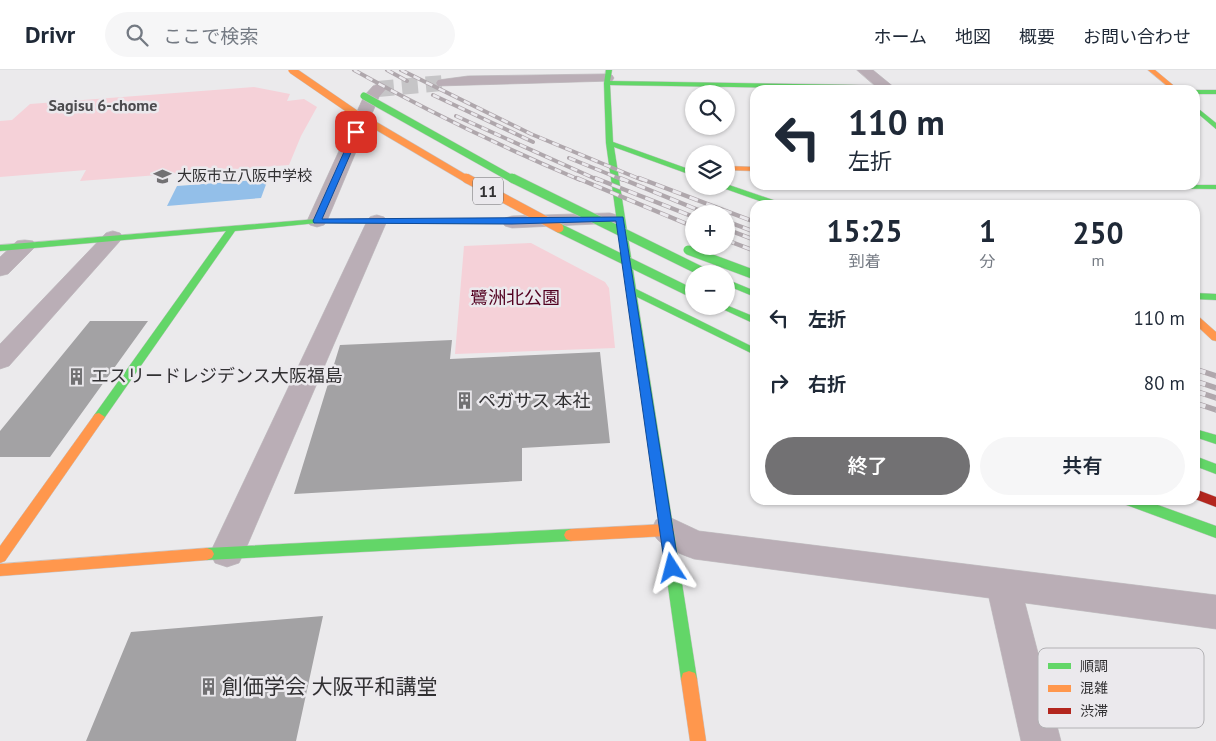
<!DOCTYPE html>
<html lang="ja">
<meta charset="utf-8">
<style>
body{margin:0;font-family:"PT Sans","Noto Sans JP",sans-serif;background:#f6f6f7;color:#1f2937;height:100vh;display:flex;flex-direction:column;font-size:19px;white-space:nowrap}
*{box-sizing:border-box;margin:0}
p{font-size:16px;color:#747a83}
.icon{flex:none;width:28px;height:28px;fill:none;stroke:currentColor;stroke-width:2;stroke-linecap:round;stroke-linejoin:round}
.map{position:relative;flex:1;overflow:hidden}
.drawer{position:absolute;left:750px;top:130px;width:450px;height:305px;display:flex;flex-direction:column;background:#fff;border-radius:15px;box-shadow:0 1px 4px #0004}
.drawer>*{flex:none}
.guide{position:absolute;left:750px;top:15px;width:450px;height:105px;border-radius:15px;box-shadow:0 1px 4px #0004;background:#fff;color:#1f2937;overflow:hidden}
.controls{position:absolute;left:685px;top:15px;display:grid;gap:10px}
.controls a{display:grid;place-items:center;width:50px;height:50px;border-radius:50%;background:#fff;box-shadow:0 1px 4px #0004;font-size:25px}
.pin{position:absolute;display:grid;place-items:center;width:42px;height:42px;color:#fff;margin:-21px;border-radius:10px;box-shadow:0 2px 8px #0006}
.me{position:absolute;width:55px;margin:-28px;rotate:351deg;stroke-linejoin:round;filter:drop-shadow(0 0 4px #0008)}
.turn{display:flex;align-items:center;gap:18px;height:105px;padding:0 15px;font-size:22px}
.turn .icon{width:65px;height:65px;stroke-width:2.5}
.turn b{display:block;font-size:35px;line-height:42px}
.eta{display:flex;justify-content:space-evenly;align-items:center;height:85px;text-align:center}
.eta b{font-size:30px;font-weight:600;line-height:35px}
.button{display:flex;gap:10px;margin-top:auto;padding:10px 15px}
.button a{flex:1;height:58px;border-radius:30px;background:#727173;color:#fff;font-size:20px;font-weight:600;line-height:58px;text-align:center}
.button a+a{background:#f6f6f7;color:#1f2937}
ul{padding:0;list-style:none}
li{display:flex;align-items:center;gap:15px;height:65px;padding:0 15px}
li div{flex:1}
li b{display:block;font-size:19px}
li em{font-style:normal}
header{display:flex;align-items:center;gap:30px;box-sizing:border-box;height:70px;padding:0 25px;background:#fff;border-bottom:1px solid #e0e1e3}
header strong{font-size:24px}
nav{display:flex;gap:28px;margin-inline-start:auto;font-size:18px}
.search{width:350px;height:45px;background:#f6f6f7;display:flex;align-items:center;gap:12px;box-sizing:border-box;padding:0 18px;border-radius:28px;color:#747a83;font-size:19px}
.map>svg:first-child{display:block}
.green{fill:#f5d1d8}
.water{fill:#93bfe9}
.building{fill:#a3a2a4}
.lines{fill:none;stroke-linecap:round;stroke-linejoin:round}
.street-tunnel{stroke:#c6c5c7;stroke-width:16;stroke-dasharray:16 8;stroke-linecap:butt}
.street-casing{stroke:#c6c5c7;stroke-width:1}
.fast-casing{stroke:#c6c5c7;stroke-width:1}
.slow-casing{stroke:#c6c5c7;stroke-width:1}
.jam-casing{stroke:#c6c5c7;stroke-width:1}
.street{fill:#baaeb6;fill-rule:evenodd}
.fast{fill:#63d668;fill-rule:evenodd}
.slow{fill:#ff974d;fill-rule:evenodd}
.jam{fill:#b3261e;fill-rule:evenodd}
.rail-far2-casing{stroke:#afa7ac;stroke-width:4}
.rail-far1-casing{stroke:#afa7ac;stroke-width:4.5}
.rail-casing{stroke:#afa7ac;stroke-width:5.5}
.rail-far2{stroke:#ebe9ed;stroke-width:2.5;stroke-dasharray:7;stroke-linecap:butt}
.rail-far1{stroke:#ebe9ed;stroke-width:3;stroke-dasharray:9;stroke-linecap:butt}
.rail{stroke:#ebe9ed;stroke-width:4;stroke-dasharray:11;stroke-linecap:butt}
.fast-bridge-far1-casing{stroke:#c6c5c7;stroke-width:8;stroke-linecap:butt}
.fast-bridge-casing{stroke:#c6c5c7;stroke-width:10;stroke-linecap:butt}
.slow-bridge-far1-casing{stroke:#c6c5c7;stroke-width:8;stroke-linecap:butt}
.slow-bridge-casing{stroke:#c6c5c7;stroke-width:10;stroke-linecap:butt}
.fast-bridge-far1{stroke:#63d668;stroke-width:7}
.fast-bridge{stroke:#63d668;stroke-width:9}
.slow-bridge-far1{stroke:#ff974d;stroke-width:7}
.slow-bridge{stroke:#ff974d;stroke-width:9}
.route{fill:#1a73e8;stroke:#114b97}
.labels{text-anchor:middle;stroke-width:5;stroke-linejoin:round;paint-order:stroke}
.far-poi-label{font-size:15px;fill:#313032;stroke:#ebe9ed;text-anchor:start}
.far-neighbourhood-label{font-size:16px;font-weight:bold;fill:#4c4b4e;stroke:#ebe9ed}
.shield{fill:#ebe9ed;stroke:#69686a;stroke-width:1}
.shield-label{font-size:16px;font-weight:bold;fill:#313032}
.park-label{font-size:18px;fill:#520120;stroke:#ebe9ed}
.poi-label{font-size:18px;fill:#313032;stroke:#ebe9ed;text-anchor:start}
.near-poi-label{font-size:21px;fill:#313032;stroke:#ebe9ed;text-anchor:start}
.key{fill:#ebe9ed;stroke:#b3b2b5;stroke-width:1}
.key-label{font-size:14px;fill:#313032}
</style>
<header>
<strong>Drivr</strong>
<div class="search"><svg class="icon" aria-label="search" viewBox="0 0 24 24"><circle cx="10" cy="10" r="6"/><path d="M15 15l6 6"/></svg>ここで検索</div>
<nav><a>ホーム</a><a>地図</a><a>概要</a><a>お問い合わせ</a></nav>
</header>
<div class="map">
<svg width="1216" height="671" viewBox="0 0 1216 671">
<rect width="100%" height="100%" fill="#ebeaec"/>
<path class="green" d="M 254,17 L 290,24 L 287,31 L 304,29 L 317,37 L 301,66 L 289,95 L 80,111 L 86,100 L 0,107 L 0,51 L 12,50 L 30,34 Z
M 531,173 L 605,212 L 609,218 L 615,278 L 455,284 L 464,176 Z"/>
<path class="water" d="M 268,109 L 261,128 L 167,136 L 177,116 Z"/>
<path class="building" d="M 90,251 L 148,251 L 50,387 L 0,387 L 0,361 Z
M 452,270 L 450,289 L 600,282 L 610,373 L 522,378 L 522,411 L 294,424 L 340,275 Z
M 323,546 L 296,671 L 86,671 L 131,562 Z"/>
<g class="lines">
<path class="street-tunnel" d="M 378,19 L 443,13"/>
<defs>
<path id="street" d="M 857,0 L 873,0 L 895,18 L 893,20 L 880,20 Z
M 607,4 L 612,5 L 614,8 L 612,11 L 438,16 L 436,13 L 438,10 L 468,6 Z
M 378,14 L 383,16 L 386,19 L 379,27 L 327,151 L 324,155 L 317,157 L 310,155 L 307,151 L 364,26 L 373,16 Z
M 610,143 L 617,145 L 620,149 L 617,153 L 512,158 L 505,156 L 502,152 L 505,148 L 512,146 Z
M 377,145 L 384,147 L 387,151 L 244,483 L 239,493 L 227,497 L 215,493 L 210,483 L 367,151 L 370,147 Z
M 113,161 L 120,163 L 123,167 L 120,171 L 9,296 L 0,299 L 0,274 L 106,163 Z
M 25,170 L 33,171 L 36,176 L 8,204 L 0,206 L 0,187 L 17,171 Z
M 667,446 L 699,461 L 1216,525 L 1216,559 L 1025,533 L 1061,671 L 1021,671 L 989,528 L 694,489 C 678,483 658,476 651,460 L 656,450 Z"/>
<path id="fast" d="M 606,0 L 612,0 L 610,11 L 923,16 L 926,18 L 923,20 L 610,15 L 613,72 L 694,101 L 694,106 L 614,77 L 636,219 L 755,278 L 755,285 L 637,227 L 697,609 L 695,615 L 689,617 L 683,615 L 681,609 L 606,73 L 604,13 Z
M 1195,20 L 1216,20 L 1216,24 L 1195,24 Z
M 1195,36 L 1216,53 L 1216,59 L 1195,41 Z
M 726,114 L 782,133 L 783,135 L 771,135 L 723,118 L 722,116 L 726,116 Z
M 1042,115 L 1216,115 L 1216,119 L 1046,117 Z
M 317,149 L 512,150 L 516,152 L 512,154 L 317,153 L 235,161 L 103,350 L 99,351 L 93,347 L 95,344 L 226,161 L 0,181 L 0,175 Z
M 726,209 L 755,221 L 755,227 L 726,215 Z
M 1195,223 L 1216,224 L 1216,230 L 1195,229 Z
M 726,235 L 755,247 L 755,254 L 716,236 L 726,236 Z
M 1195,359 L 1216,365 L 1216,374 L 1195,367 Z
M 1195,386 L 1216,394 L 1216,404 L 1195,396 Z
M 1123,430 L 1144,430 L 1216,456 L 1216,468 L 1124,434 Z
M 571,459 L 576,461 L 578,465 L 576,469 L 571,471 L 207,490 L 202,488 L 200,484 L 202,480 L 207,478 Z"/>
<path id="slow" d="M 1148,0 L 1155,0 L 1179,20 L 1172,20 Z
M 726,96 L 755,97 L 755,101 L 726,100 Z
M 1195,245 L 1198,246 L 1216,262 L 1216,271 L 1212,270 L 1195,254 Z
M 99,343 L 105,347 L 103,350 L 5,491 L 0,493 L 0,476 L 95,344 Z
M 667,454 L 672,456 L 674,460 L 672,464 L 667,466 L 571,471 L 566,469 L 564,465 L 566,461 L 571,459 Z
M 207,478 L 212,480 L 214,484 L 212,488 L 207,490 L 0,506 L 0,494 Z
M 689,601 L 695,603 L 697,609 L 706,671 L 690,671 L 681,609 L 683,603 Z"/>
<path id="jam" d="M 923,16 L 1067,18 L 1070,20 L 921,19 L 920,18 Z
M 1195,419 L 1216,427 L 1216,437 L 1195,429 Z"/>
</defs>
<use href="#street" class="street-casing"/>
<use href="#fast" class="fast-casing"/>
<use href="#slow" class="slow-casing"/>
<use href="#jam" class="jam-casing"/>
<use href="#street" class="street"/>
<use href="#fast" class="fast"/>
<use href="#slow" class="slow"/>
<use href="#jam" class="jam"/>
<defs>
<path id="rail-far2" d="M 354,0 C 427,41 502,77 580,110
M 387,0 L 407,11
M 401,0 L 531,64 L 642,110
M 433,25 L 533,72
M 456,46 L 598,110
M 569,88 L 623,110"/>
<path id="rail-far1" d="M 577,108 L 694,157
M 595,108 L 694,147
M 620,108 L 708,144
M 639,108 L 755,152
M 726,151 L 755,162
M 726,159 L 755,170
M 726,170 L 755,181"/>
<path id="rail" d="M 1195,299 L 1216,306
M 1195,311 L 1216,318
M 1195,321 L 1216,328
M 1195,333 L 1216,340"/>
</defs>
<use href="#rail-far2" class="rail-far2-casing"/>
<use href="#rail-far1" class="rail-far1-casing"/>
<use href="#rail" class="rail-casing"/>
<use href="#rail-far2" class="rail-far2"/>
<use href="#rail-far1" class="rail-far1"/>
<use href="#rail" class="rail"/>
<defs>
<path id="fast-bridge-far1" d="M 364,26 L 514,110"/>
<path id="fast-bridge" d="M 512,108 L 707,204
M 559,158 L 694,224
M 688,180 L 755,205"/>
<path id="slow-bridge-far1" d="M 292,0 L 356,44 L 468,110"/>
<path id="slow-bridge" d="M 466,108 L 559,158"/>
</defs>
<use href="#fast-bridge-far1" class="fast-bridge-far1-casing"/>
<use href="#fast-bridge" class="fast-bridge-casing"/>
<use href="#slow-bridge-far1" class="slow-bridge-far1-casing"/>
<use href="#slow-bridge" class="slow-bridge-casing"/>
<use href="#fast-bridge-far1" class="fast-bridge-far1"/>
<use href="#fast-bridge" class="fast-bridge"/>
<use href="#slow-bridge-far1" class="slow-bridge-far1"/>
<use href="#slow-bridge" class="slow-bridge"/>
</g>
<path class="route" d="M 356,59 L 360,62 L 322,149 L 623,147 L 679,498 L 677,503 L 672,505 L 667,503 L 665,498 L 616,151 L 512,154 L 314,153 L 313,151 L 353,62 Z"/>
<defs>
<symbol id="school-bare" viewBox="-9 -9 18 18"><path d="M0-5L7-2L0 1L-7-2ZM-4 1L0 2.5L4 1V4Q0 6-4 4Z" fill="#727173" stroke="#ebe9ed" stroke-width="2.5" paint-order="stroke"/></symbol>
<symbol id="building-bare" viewBox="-9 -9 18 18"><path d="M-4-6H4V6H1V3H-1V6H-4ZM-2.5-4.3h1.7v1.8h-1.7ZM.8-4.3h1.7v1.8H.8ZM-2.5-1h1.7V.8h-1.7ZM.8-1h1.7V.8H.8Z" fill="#727173" stroke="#ebe9ed" stroke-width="2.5" paint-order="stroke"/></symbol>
</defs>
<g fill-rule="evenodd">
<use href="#school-bare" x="150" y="94" width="25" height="25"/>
<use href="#building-bare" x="64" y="294" width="25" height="25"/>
<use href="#building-bare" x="452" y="318" width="25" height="25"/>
<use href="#building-bare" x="196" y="604" width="25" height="25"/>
</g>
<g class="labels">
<g class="far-poi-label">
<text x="177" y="111">大阪市立八阪中学校</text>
</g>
<g class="far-neighbourhood-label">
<text x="103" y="41">Sagisu 6-chome</text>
</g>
<rect class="shield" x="473" y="107.5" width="30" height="27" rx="4"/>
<g class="shield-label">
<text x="488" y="127">11</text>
</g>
<g class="park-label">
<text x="515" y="234">鷺洲北公園</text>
</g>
<g class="poi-label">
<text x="91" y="312">エスリードレジデンス大阪福島</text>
<text x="478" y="337">ペガサス 本社</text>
</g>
<g class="near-poi-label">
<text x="222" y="624">創価学会 大阪平和講堂</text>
</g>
</g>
<rect x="1038" y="578" width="166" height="80" rx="8" class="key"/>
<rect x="1048" y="593" width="23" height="6" fill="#63d668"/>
<rect x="1048" y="615" width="23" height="7" fill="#ff974d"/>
<rect x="1048" y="638" width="23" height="6" fill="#b3261e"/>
<g class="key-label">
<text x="1080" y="601">順調</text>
<text x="1080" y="623">混雑</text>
<text x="1080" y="646">渋滞</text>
</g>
</svg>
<div class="controls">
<a><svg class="icon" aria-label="search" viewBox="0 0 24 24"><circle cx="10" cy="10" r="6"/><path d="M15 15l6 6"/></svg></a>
<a><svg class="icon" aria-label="layers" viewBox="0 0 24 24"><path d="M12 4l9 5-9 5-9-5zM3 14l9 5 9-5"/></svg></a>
<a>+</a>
<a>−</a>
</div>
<div class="pin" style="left:356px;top:62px;background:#d93025"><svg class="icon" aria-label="arrive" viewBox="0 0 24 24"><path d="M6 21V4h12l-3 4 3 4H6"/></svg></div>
<svg class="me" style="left:672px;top:498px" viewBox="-20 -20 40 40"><path d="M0-17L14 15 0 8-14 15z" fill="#1a73e8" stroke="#fff" stroke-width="4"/></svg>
<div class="guide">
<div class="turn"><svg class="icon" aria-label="left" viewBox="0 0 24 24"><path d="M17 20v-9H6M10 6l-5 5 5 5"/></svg><div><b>110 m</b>左折</div></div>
</div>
<section class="drawer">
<div class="eta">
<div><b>15:25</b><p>到着</p></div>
<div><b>1</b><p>分</p></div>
<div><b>250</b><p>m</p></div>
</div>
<ul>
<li><svg class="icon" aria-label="left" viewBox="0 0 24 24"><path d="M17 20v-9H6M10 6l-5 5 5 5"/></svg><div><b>左折</b></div><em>110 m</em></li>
<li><svg class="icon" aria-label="right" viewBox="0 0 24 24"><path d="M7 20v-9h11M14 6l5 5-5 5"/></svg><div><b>右折</b></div><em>80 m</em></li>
</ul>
<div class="button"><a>終了</a><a>共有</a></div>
</section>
</div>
